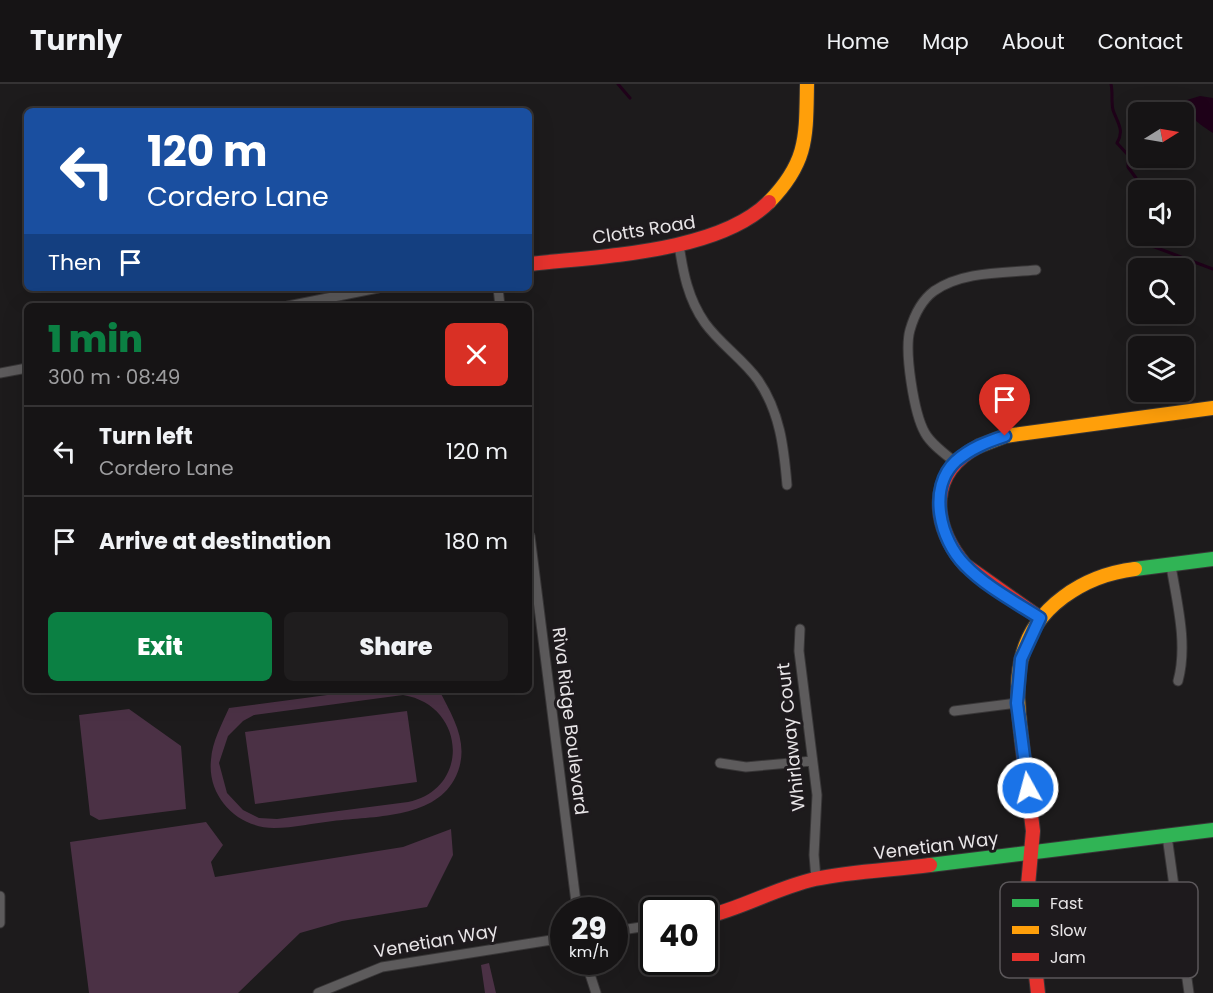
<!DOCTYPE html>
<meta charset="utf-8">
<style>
body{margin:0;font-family:Poppins,sans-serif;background:#1f1d1e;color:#f1f3f6;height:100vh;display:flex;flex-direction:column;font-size:22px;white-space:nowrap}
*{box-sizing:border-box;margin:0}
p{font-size:20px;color:#9e9ea0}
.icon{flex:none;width:33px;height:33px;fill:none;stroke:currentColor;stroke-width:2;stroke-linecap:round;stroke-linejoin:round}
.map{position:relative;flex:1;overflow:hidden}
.panel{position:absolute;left:24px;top:219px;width:508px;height:390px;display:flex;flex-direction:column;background:#161415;border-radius:9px;box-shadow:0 6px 24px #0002,0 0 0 2px #353334}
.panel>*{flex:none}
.top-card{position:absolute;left:24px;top:24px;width:508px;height:183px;border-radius:9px;box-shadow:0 6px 24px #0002,0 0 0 2px #353334;background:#1a4fa0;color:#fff;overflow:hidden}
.needle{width:39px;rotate:79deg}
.fabs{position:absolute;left:1128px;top:18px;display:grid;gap:12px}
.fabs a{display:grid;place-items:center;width:66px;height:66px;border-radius:9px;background:#161415;box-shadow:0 6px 24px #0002,0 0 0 2px #353334;font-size:30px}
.speed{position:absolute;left:550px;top:813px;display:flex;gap:12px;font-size:30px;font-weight:700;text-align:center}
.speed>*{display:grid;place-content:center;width:78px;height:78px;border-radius:50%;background:#161415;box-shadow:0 6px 24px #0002,0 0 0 2px #353334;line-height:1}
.speed small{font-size:15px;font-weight:400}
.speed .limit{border:3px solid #111;border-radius:9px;background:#fff;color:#111}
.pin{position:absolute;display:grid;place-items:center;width:51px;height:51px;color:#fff;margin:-62px -26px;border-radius:50% 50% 50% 0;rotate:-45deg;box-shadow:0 0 6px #0007}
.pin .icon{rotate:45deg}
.me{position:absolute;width:66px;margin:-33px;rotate:353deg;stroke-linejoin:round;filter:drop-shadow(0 0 4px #0008)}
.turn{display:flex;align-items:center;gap:21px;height:126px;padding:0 24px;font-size:27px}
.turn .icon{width:78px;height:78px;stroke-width:2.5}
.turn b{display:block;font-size:42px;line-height:51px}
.then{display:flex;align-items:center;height:57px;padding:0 24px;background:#0003;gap:12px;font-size:22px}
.round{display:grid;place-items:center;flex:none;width:63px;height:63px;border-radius:9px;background:#1f1d1e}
.overview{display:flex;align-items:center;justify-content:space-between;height:102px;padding:0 24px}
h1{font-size:36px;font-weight:800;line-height:45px;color:#0b8043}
.cta{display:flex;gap:12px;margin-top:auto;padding:12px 24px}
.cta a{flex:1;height:69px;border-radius:9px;background:#0b8043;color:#fff;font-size:24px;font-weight:800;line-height:69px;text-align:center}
.cta a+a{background:#1f1d1e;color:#f1f3f6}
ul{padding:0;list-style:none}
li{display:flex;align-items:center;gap:18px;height:90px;padding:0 24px;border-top:2px solid #353334}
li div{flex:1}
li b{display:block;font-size:22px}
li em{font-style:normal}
header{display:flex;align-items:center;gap:36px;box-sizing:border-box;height:84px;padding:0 30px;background:#161415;border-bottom:2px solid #353334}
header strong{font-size:28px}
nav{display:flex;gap:33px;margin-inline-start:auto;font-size:21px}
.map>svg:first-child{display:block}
.green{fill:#4b3145;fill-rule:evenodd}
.water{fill:#1f0219}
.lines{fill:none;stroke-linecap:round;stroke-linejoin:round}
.stream{stroke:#1f0219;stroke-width:3}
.street-casing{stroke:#383637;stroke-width:11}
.fast-casing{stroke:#383637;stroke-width:16}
.slow-casing{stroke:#383637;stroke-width:16}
.jam-casing{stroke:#383637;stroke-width:16}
.street{stroke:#5d5b5c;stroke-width:9}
.fast{stroke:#30b455;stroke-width:14}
.slow{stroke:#ff9f0a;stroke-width:14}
.jam{stroke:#e5322d;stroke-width:14}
.route-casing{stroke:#114b97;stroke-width:15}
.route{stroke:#1a73e8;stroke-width:10}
.labels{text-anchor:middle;stroke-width:6;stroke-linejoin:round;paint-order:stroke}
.street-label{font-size:18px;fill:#e8e5e7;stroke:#1e1a1d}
.key{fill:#1e1a1d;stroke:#5b575a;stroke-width:1.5}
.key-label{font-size:16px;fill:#e8e5e7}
</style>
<header>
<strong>Turnly</strong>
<nav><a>Home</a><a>Map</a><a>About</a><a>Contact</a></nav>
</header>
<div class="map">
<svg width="1213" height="909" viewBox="0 0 1213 909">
<rect width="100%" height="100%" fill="#1d1b1c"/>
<path class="green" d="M 365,606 L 439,606 C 454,635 472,663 454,696 C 432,735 373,732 333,737 C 314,739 294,744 274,744 C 238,744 207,713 211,676 C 212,658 222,640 229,624 ZM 403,611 C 466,621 471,705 408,718 L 277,735 L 259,734 L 243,726 L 227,709 L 219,679 L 228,652 L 243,637 L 254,631 Z
M 129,625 L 181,662 L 186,725 L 99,736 L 90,731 L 79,631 Z
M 407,627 L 417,698 L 255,720 L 245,648 Z
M 206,738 L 223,761 L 211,778 L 215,793 L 403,763 L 451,745 L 453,771 L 427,823 L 342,837 L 300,849 L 238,909 L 89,909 L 70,758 Z
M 489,879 L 496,909 L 485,909 L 481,881 Z"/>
<path class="water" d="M 1200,12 L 1213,14 L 1213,49 C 1201,41 1185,32 1187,16 Z"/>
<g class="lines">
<path class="stream" d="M 618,0 L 630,14
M 1111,0 C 1113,8 1111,18 1113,26 C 1117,38 1125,46 1117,59 L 1128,71 L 1128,83 L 1136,94 L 1131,109 L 1138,120
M 1138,132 L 1135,140 L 1138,145
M 1144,152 L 1152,162 L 1213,185"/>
<defs>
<path id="street" d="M 679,161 C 683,188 688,215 705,239 C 720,260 743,275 758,296 C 780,328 784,364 787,401
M 498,204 L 500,222
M 288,222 L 378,204
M 0,289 L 27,284
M 955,378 C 945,370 931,360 925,349 C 914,330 904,267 910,246 C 914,232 922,216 934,207 C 962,187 1004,189 1036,186
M 530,452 L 577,826
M 1171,482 C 1177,519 1188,560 1178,597
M 800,545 L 799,567 L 817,711 L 814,771 L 816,795
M 954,627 L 1017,619
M 720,679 L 746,683 L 812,677
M 1167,752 L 1189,909
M 0,812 L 0,839
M 615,847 L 654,841
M 586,878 L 596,909
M 318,909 L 382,883 L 564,854"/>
<path id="fast" d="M 1135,485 L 1213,475
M 930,781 L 1213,746"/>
<path id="slow" d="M 769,118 C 808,78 806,53 807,0
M 979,362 L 1005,352 L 1213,324
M 1022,659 C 1019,632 1015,604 1021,577 C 1032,523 1085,491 1135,485"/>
<path id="jam" d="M 530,180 C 599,172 718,169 769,118
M 979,362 C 927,389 931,440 965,481 L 1040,534
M 1022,659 L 1033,747 L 1027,812 L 1038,909
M 705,833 C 743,824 776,804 815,795 C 852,787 892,786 930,781"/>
</defs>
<use href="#street" class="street-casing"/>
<use href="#fast" class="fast-casing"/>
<use href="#slow" class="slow-casing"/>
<use href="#jam" class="jam-casing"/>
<use href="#street" class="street"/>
<use href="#fast" class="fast"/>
<use href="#slow" class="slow"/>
<use href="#jam" class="jam"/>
</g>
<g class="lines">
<defs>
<path id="route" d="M 1005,352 C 987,358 971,364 956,377 C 927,404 940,456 965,481 C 985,502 1015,518 1040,534 L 1021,575 L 1017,619 L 1028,704"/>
</defs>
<use href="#route" class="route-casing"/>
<use href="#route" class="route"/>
</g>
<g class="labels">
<g class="street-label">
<text transform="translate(644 146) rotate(-9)" y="6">Clotts Road</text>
<text transform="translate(570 637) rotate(83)" y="6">Riva Ridge Boulevard</text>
<text transform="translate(791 653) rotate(-96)" y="6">Whirlaway Court</text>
<text transform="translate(936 762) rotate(-7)" y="6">Venetian Way</text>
<text transform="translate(436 857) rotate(-10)" y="6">Venetian Way</text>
</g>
</g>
<rect x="1000" y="798" width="198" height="96" rx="9" class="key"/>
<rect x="1012" y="815" width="27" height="8" fill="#30b455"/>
<rect x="1012" y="842" width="27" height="8" fill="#ff9f0a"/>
<rect x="1012" y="869" width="27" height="8" fill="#e5322d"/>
<g class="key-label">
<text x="1050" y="825">Fast</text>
<text x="1050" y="852">Slow</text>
<text x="1050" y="879">Jam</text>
</g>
</svg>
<div class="fabs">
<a><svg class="needle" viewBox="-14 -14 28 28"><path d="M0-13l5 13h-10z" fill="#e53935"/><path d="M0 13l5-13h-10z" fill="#9e9ea0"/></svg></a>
<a><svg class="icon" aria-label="sound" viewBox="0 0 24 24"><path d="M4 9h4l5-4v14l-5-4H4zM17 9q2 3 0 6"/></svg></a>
<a><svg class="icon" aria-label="search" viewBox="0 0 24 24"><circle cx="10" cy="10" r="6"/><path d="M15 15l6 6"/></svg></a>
<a><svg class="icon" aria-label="layers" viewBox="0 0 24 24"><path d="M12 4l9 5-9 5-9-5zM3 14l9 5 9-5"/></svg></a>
</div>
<div class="speed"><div>29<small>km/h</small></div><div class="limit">40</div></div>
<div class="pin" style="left:1005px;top:352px;background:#d93025"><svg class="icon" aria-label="arrive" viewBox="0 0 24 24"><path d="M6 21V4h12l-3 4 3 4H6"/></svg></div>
<svg class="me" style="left:1028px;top:704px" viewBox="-20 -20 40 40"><circle r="17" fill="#1a73e8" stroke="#fff" stroke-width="3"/><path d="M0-11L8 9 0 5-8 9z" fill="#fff"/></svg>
<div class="top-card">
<div class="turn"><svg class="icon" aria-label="left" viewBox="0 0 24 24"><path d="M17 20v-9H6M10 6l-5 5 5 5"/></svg><div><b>120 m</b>Cordero Lane</div></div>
<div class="then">Then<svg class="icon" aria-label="arrive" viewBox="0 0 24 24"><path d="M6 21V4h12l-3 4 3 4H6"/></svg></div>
</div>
<section class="panel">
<div class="overview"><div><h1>1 min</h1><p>300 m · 08:49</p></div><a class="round" style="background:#d93025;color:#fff"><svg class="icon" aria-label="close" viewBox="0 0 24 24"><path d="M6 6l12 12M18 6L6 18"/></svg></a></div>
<ul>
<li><svg class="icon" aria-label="left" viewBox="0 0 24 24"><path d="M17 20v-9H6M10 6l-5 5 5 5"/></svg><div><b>Turn left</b><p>Cordero Lane</p></div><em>120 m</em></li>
<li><svg class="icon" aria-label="arrive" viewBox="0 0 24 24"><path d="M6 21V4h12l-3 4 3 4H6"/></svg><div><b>Arrive at destination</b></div><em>180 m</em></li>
</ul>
<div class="cta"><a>Exit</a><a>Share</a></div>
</section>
</div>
